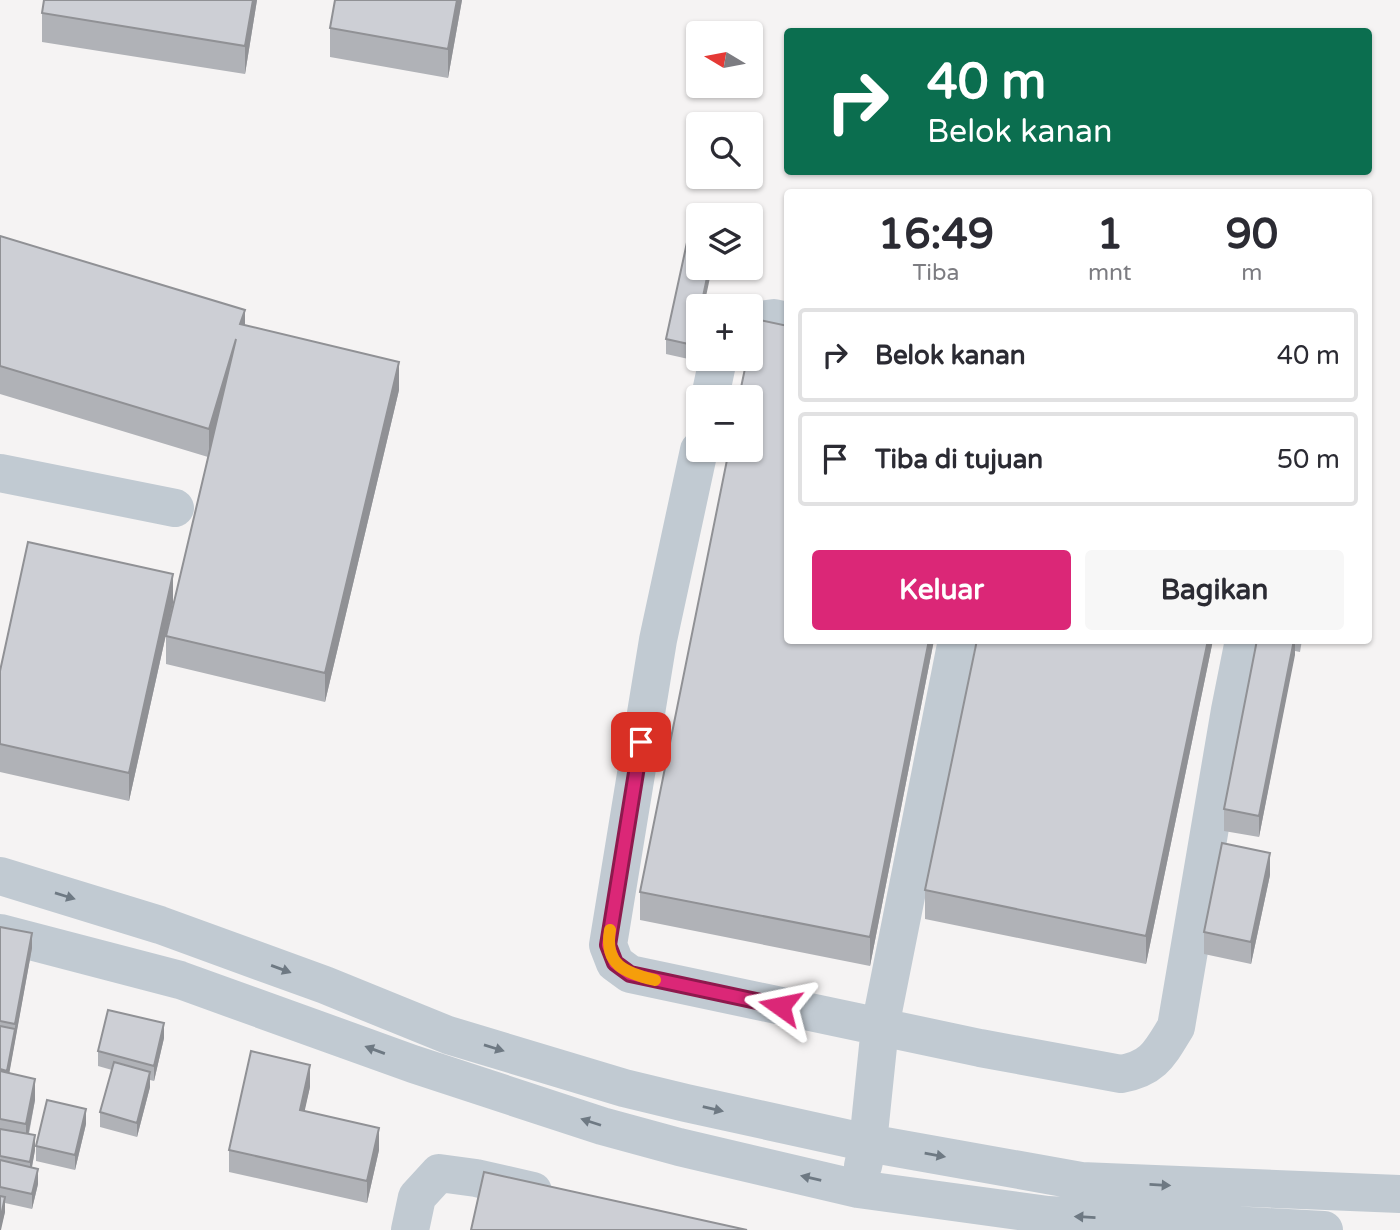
<!DOCTYPE html>
<html lang="id">
<meta charset="utf-8">
<style>
body{margin:0;font-family:"Varela Round",sans-serif;background:#f7f7f7;color:#2b2b33;height:100vh;display:flex;flex-direction:column;font-size:26px;white-space:nowrap}
*{box-sizing:border-box;margin:0}
p{font-size:23px;color:#7c7c81}
.icon{flex:none;width:38px;height:38px;fill:none;stroke:currentColor;stroke-width:2;stroke-linecap:round;stroke-linejoin:round}
.map{position:relative;flex:1;overflow:hidden}
.drawer{position:absolute;left:784px;top:189px;width:588px;height:455px;display:flex;flex-direction:column;background:#fff;border-radius:7px;box-shadow:0 2px 5px #0004}
.drawer>*{flex:none}
.guide{position:absolute;left:784px;top:28px;width:588px;height:147px;border-radius:7px;box-shadow:0 2px 5px #0004;background:#0b6e4f;color:#fff;overflow:hidden}
.needle{width:46px;rotate:280deg}
.tools{position:absolute;left:686px;top:21px;display:grid;gap:14px}
.tools a{display:grid;place-items:center;width:77px;height:77px;border-radius:7px;background:#fff;box-shadow:0 2px 5px #0004;font-size:35px}
.pin{position:absolute;display:grid;place-items:center;width:60px;height:60px;color:#fff;margin:-30px;border-radius:14px;box-shadow:0 4px 10px #0006}
.me{position:absolute;width:77px;margin:-38px;rotate:282deg;stroke-linejoin:round;filter:drop-shadow(0 0 5px #0008)}
.turn{display:flex;align-items:center;gap:24px;height:147px;padding:0 28px;font-size:32px}
.turn .icon{width:91px;height:91px;stroke-width:2.5}
.turn b{display:block;font-size:49px;line-height:60px}
.eta{display:flex;justify-content:space-evenly;align-items:center;height:119px;text-align:center}
.eta b{font-size:42px;font-weight:800;line-height:49px}
.action{display:flex;gap:14px;margin-top:auto;padding:14px 28px}
.action a{flex:1;height:80px;border-radius:7px;background:#db2777;color:#fff;font-size:28px;font-weight:800;line-height:80px;text-align:center}
.action a+a{background:#f7f7f7;color:#2b2b33}
ul{padding:0;list-style:none}
li{display:flex;align-items:center;gap:21px;height:94px;margin:0 14px 10px;padding:0 14px;border:4px solid #e1e1e2;border-radius:7px}
li div{flex:1}
li b{display:block;font-size:26px}
li em{font-style:normal}
.map>svg:first-child{display:block}
.lines{fill:none;stroke-linecap:round;stroke-linejoin:round}
.minor{stroke:#c1cad2;stroke-width:38}
.wall{fill:#b0b2b7}
.shaded-wall{fill:#909195}
.building{fill:#cdcfd5;stroke:#909195;stroke-width:2}
.oneway{fill:#6e7983}
.route-casing{stroke:#8e194d;stroke-width:18}
.route{stroke:#db2777;stroke-width:12}
.slow{stroke:#f59e0b;stroke-width:12}
</style>
<div class="map">
<svg width="1400" height="1230" viewBox="0 0 1400 1230">
<rect width="100%" height="100%" fill="#f5f3f3"/>
<g class="lines">
<path class="minor" d="M 751,321 L 774,318 L 788,321
M 710,397 L 718,359
M 699,450 L 658,640 L 608,945 L 615,963 L 630,974 L 980,1048 L 1121,1074 C 1154,1068 1160,1053 1176,1027 L 1230,710 L 1244,640
M 0,473 L 175,508
M 0,876 L 160,925 L 325,985 L 448,1035 L 624,1088 L 686,1103 L 868,1143 L 1081,1181 L 1400,1194
M 0,933 L 180,980 L 413,1064 L 602,1126 L 679,1147 L 858,1189 L 1048,1215 L 1324,1230
M 863,1166 L 868,1143 L 880,1027 L 957,640
M 410,1230 L 417,1197 L 439,1173 L 476,1178 L 533,1191"/>
</g>
<path class="wall" d="M 257,0 L 245,74 L 42,42 L 42,13 Z
M 335,0 L 462,0 L 448,78 L 330,57 L 330,28 Z
M 698,226 L 693,360 L 666,354 L 666,339 Z
M 0,236 L 245,325 L 399,390 L 325,702 L 166,664 L 166,636 L 208,457 L 0,394 Z
M 173,603 L 129,801 L 0,772 L 0,671 Z
M 934,640 L 870,966 L 640,920 L 640,892 Z
M 1213,640 L 1146,964 L 925,919 L 925,890 Z
M 1257,640 L 1302,640 L 1300,652 L 1295,651 L 1259,837 L 1224,831 L 1224,809 Z
M 1270,875 L 1251,964 L 1204,954 L 1204,932 Z
M 0,927 L 32,948 L 9,1073 L 35,1100 L 29,1134 L 35,1150 L 32,1167 L 38,1184 L 32,1209 L 5,1203 L 5,1212 L 0,1230 Z
M 164,1038 L 154,1081 L 150,1080 L 150,1087 L 137,1137 L 100,1127 L 100,1112 L 112,1070 L 98,1066 L 98,1051 Z
M 310,1087 L 304,1111 L 379,1150 L 367,1203 L 229,1172 L 229,1150 Z
M 86,1124 L 75,1170 L 36,1161 L 36,1146 Z"/>
<path class="shaded-wall" d="M 253,0 L 257,0 L 245,74 L 245,46 Z
M 457,0 L 462,0 L 448,78 L 448,49 Z
M 709,268 L 712,268 L 704,306 L 701,306 Z
M 245,310 L 245,338 L 240,324 Z
M 698,319 L 698,334 L 693,360 L 693,345 Z
M 236,339 L 209,457 L 209,429 Z
M 399,362 L 399,390 L 325,702 L 325,673 Z
M 173,574 L 173,603 L 129,801 L 129,773 Z
M 929,640 L 934,640 L 870,966 L 870,937 Z
M 1208,640 L 1213,640 L 1146,964 L 1146,936 Z
M 1294,640 L 1295,640 L 1295,655 L 1259,837 L 1259,816 Z
M 1270,853 L 1270,875 L 1251,964 L 1251,942 Z
M 32,933 L 32,948 L 7,1086 L 7,1071 Z
M 164,1023 L 164,1038 L 154,1081 L 154,1066 Z
M 310,1065 L 310,1087 L 300,1132 L 300,1110 Z
M 150,1072 L 150,1087 L 137,1137 L 137,1123 Z
M 35,1079 L 35,1100 L 26,1146 L 26,1124 Z
M 86,1109 L 86,1124 L 75,1170 L 75,1155 Z
M 379,1128 L 379,1150 L 367,1203 L 367,1181 Z
M 35,1135 L 35,1150 L 30,1177 L 30,1162 Z
M 38,1169 L 38,1184 L 32,1209 L 32,1194 Z
M 5,1197 L 5,1212 L 1,1230 L 0,1230 L 0,1221 Z"/>
<path class="building" d="M 44,0 L 253,0 L 245,46 L 42,13 Z
M 335,0 L 457,0 L 448,49 L 330,28 Z
M 691,224 L 698,226 L 698,268 L 709,268 L 701,306 L 698,306 L 698,319 L 693,345 L 666,339 Z
M 0,236 L 245,310 L 240,324 L 399,362 L 325,673 L 166,636 L 236,339 L 209,429 L 0,366 Z
M 755,319 L 788,326 L 788,640 L 929,640 L 870,937 L 640,892 L 729,450 L 751,450 L 751,397 L 739,397 L 747,359 L 751,359 L 751,340 Z
M 28,542 L 173,574 L 129,773 L 0,744 L 0,671 Z
M 977,640 L 1208,640 L 1146,936 L 925,890 Z
M 1257,640 L 1294,640 L 1259,816 L 1224,809 Z
M 1222,843 L 1270,853 L 1251,942 L 1204,932 Z
M 0,927 L 32,933 L 15,1024 L 0,1021 Z
M 108,1010 L 164,1023 L 154,1066 L 98,1051 Z
M 0,1026 L 15,1029 L 7,1071 L 0,1069 Z
M 251,1051 L 310,1065 L 300,1110 L 379,1128 L 367,1181 L 229,1150 Z
M 114,1062 L 150,1072 L 137,1123 L 100,1112 Z
M 0,1071 L 35,1079 L 26,1124 L 0,1119 Z
M 47,1100 L 86,1109 L 75,1155 L 36,1146 Z
M 0,1129 L 35,1135 L 30,1162 L 0,1156 Z
M 0,1160 L 38,1169 L 32,1194 L 0,1187 Z
M 484,1172 L 747,1230 L 471,1230 Z
M 0,1196 L 5,1197 L 0,1221 Z"/>
<defs><path id="oneway-solid" d="M-6-.8H1V-3.2L6.5 0L1 3.2V.8H-6Z" transform="scale(1.75)"/></defs>
<g class="oneway">
<use href="#oneway-solid" transform="translate(65 896) rotate(17)"/>
<use href="#oneway-solid" transform="translate(281 969) rotate(20)"/>
<use href="#oneway-solid" transform="translate(494 1048) rotate(17)"/>
<use href="#oneway-solid" transform="translate(375 1050) rotate(-160)"/>
<use href="#oneway-solid" transform="translate(713 1109) rotate(13)"/>
<use href="#oneway-solid" transform="translate(591 1122) rotate(-162)"/>
<use href="#oneway-solid" transform="translate(935 1155) rotate(10)"/>
<use href="#oneway-solid" transform="translate(811 1178) rotate(-167)"/>
<use href="#oneway-solid" transform="translate(1160 1185) rotate(3)"/>
<use href="#oneway-solid" transform="translate(1085 1217) rotate(-177)"/>
</g>
<g class="lines">
<defs>
<path id="route" d="M 641,742 L 608,945 L 615,963 L 630,974 L 780,1006"/>
</defs>
<use href="#route" class="route-casing"/>
<use href="#route" class="route"/>
<path class="slow" d="M 610,930 C 604,965 625,973 655,980"/>
</g>
</svg>
<div class="tools">
<a><svg class="needle" viewBox="-14 -14 28 28"><path d="M0-13l5 13h-10z" fill="#e53935"/><path d="M0 13l5-13h-10z" fill="#7c7c81"/></svg></a>
<a><svg class="icon" aria-label="search" viewBox="0 0 24 24"><circle cx="10" cy="10" r="6"/><path d="M15 15l6 6"/></svg></a>
<a><svg class="icon" aria-label="layers" viewBox="0 0 24 24"><path d="M12 4l9 5-9 5-9-5zM3 14l9 5 9-5"/></svg></a>
<a>+</a>
<a>−</a>
</div>
<div class="pin" style="left:641px;top:742px;background:#d93025"><svg class="icon" aria-label="arrive" viewBox="0 0 24 24"><path d="M6 21V4h12l-3 4 3 4H6"/></svg></div>
<svg class="me" style="left:780px;top:1006px" viewBox="-20 -20 40 40"><path d="M0-17L14 15 0 8-14 15z" fill="#db2777" stroke="#fff" stroke-width="4"/></svg>
<div class="guide">
<div class="turn"><svg class="icon" aria-label="right" viewBox="0 0 24 24"><path d="M7 20v-9h11M14 6l5 5-5 5"/></svg><div><b>40 m</b>Belok kanan</div></div>
</div>
<section class="drawer">
<div class="eta">
<div><b>16:49</b><p>Tiba</p></div>
<div><b>1</b><p>mnt</p></div>
<div><b>90</b><p>m</p></div>
</div>
<ul>
<li><svg class="icon" aria-label="right" viewBox="0 0 24 24"><path d="M7 20v-9h11M14 6l5 5-5 5"/></svg><div><b>Belok kanan</b></div><em>40 m</em></li>
<li><svg class="icon" aria-label="arrive" viewBox="0 0 24 24"><path d="M6 21V4h12l-3 4 3 4H6"/></svg><div><b>Tiba di tujuan</b></div><em>50 m</em></li>
</ul>
<div class="action"><a>Keluar</a><a>Bagikan</a></div>
</section>
</div>
